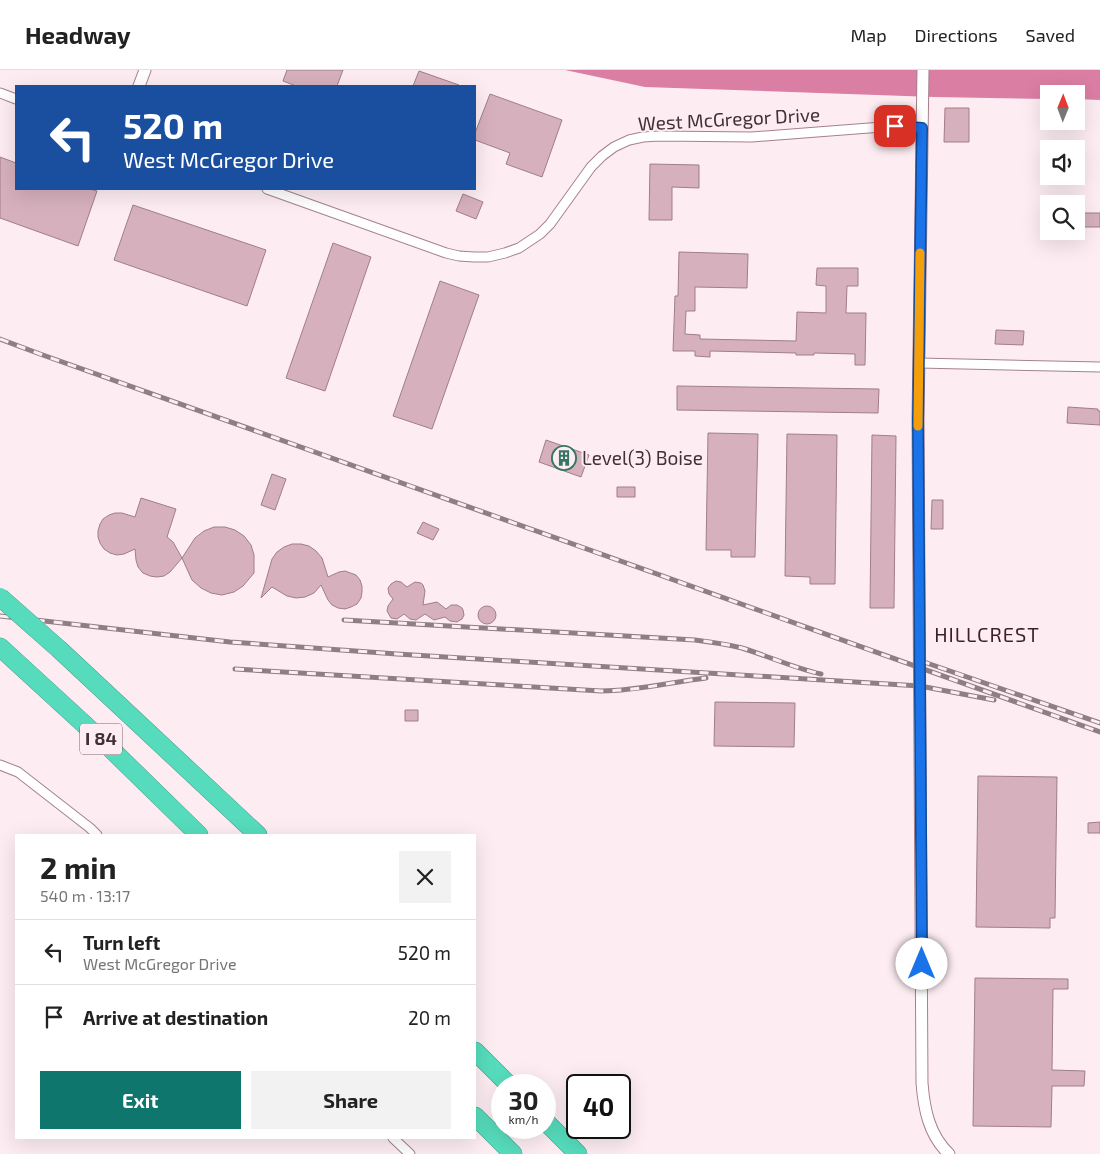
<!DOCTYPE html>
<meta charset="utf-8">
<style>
body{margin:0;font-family:"Exo 2",sans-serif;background:#f2f2f2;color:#222;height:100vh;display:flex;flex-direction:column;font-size:19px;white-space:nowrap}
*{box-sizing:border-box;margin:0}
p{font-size:16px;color:#767676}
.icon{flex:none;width:28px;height:28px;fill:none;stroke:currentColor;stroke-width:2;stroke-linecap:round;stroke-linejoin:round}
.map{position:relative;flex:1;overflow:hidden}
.sheet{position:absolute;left:15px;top:764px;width:461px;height:305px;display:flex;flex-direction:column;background:#fff;border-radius:0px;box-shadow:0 5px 20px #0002}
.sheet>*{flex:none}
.top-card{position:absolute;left:15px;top:15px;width:461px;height:105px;border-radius:0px;box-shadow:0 5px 20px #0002;background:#1a4fa0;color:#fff;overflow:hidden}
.needle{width:32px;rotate:1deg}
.fabs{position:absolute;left:1040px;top:15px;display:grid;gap:10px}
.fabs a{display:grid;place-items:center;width:45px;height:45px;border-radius:0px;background:#fff;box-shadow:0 5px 20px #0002;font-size:25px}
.speed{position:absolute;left:491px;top:1004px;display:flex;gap:10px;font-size:25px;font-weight:700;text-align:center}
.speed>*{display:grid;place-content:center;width:65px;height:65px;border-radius:50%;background:#fff;box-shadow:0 5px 20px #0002;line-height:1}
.speed small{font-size:12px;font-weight:400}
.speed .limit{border:2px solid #111;border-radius:8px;background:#fff;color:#111}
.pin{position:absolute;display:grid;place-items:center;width:42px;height:42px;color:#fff;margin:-21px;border-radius:10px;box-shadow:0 2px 8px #0006}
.me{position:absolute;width:55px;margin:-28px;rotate:0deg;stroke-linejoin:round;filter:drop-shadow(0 0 4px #0008)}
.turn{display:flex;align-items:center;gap:18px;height:105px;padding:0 25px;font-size:22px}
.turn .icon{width:65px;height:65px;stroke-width:2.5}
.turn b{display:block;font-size:35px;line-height:42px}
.round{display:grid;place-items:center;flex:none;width:52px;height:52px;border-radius:0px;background:#f2f2f2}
.summary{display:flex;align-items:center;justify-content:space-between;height:85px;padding:0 25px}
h1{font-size:30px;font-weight:700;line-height:38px}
.action{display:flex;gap:10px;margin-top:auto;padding:10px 25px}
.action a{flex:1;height:58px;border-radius:0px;background:#0f766e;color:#fff;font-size:20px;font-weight:700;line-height:58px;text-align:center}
.action a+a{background:#f2f2f2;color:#222}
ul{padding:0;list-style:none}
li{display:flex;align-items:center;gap:15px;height:65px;padding:0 25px;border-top:1px solid #e0e0e0}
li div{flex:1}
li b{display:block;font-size:19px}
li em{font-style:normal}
header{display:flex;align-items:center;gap:30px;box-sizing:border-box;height:70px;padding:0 25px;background:#fff;border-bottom:1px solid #e0e0e0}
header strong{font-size:24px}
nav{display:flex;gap:28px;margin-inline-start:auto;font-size:18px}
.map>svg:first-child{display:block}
.water{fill:#db7ea4}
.building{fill:#d6b0bd;stroke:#a07d8a}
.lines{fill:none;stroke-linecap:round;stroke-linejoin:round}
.minor-casing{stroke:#a5818e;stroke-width:11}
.tertiary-casing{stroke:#a5818e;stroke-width:13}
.motorway-casing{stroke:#4ea08d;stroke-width:19}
.minor{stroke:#fff;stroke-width:9}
.tertiary{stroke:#fff;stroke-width:11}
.motorway{stroke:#56dcbc;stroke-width:18}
.rail-casing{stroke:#8e7f84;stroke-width:5}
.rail{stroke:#fdedf2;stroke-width:3;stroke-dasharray:9;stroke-linecap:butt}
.motorway-bridge-casing{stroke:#4ea08d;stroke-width:19;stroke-linecap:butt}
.motorway-bridge{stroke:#56dcbc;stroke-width:18}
.route-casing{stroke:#114b97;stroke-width:12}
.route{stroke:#1a73e8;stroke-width:9}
.slow{stroke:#f59e0b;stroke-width:9}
.labels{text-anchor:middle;stroke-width:4;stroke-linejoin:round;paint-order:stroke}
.shield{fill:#fdedf2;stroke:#79696e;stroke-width:1}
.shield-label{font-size:18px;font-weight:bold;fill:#403136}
.street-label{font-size:19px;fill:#403136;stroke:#fdedf2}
.poi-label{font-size:19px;fill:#403136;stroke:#fdedf2;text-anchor:start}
.neighbourhood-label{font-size:20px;letter-spacing:1px;fill:#3c1f2a;stroke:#fdedf2}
</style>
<header>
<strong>Headway</strong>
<nav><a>Map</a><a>Directions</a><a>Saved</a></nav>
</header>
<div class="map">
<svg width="1100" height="1084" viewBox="0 0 1100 1084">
<rect width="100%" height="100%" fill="#fdedf2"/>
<path class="water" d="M 565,0 L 1100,0 L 1100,30 L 1076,29 L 1076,24 L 1049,24 L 1049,29 L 934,27 L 645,17 Z"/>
<path class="building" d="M 287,0 L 343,0 L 337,16 L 296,16 L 283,11 Z
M 419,1 L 459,15 L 459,16 L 413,16 Z
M 490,24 L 562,50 L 542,107 L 506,94 L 510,83 L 475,70 L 475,63 Z
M 945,38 L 969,38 L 969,72 L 944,72 Z
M 0,87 L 16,93 L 16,119 L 90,119 L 97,121 L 78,176 L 0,148 Z
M 650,94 L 699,95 L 699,118 L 672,117 L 672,150 L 649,150 Z
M 463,124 L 483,132 L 476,149 L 456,141 Z
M 133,135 L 266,180 L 247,236 L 114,190 Z
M 1076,143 L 1100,143 L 1100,157 L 1076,157 Z
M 333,173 L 371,187 L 325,321 L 286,308 Z
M 679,182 L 748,184 L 747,218 L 695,217 L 695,241 L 686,241 L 685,264 L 700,265 L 700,269 L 796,271 L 797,242 L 826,243 L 826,216 L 816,215 L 817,198 L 858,198 L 858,216 L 847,216 L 846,243 L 866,243 L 865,295 L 855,295 L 855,284 L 814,283 L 814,285 L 796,285 L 796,283 L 710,281 L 710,287 L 695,286 L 695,281 L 673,281 L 675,226 L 678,226 Z
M 440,211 L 479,225 L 432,359 L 393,346 Z
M 996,260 L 1024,261 L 1023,275 L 995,274 Z
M 677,316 L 879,319 L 878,343 L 677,340 Z
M 1068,337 L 1098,339 L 1098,341 L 1100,341 L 1100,355 L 1067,353 Z
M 708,363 L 758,364 L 755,487 L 731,487 L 731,480 L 706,480 Z
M 787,364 L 837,365 L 835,514 L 810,514 L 810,507 L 785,506 Z
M 872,365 L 896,366 L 894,538 L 870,538 Z
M 546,370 L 589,385 L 581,407 L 539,392 Z
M 272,404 L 286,409 L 275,440 L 261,435 Z
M 617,417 L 635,417 L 635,427 L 617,427 Z
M 141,428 L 176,439 L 167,467 L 173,472 L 182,488 L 195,468 L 204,461 L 214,457 L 225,457 L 235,460 L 244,466 L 251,475 L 254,485 L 254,503 L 243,516 L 234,522 L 222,525 L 211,523 L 201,518 L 192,510 L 182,488 L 170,502 L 164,506 L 157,507 L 150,506 L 143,503 L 138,497 L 136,490 L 135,479 L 124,484 L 117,485 L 110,483 L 104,479 L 100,473 L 98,467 L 98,461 L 100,454 L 103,449 L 109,445 L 115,443 L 122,443 L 135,447 Z
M 932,430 L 943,430 L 943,459 L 931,459 Z
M 423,452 L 439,459 L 433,470 L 417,463 Z
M 292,474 L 301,474 L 309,476 L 316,481 L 322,488 L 328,507 L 339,502 L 345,501 L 356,505 L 360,510 L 362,516 L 362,522 L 361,528 L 357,534 L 351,537 L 345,539 L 338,538 L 332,535 L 328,530 L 321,515 L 314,523 L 305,527 L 296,528 L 287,526 L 272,517 L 261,528 L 272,489 L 277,482 L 284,477 Z
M 396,511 L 401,512 L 407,517 L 415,512 L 421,513 L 423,515 L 425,521 L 423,535 L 437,532 L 446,539 L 451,535 L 457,535 L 462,538 L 463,540 L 464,545 L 462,549 L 457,552 L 450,551 L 445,547 L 434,550 L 425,544 L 416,550 L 410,549 L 404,544 L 397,549 L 391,548 L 387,541 L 388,536 L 393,529 L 389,524 L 388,518 L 391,514 Z
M478 545a9 9 0 1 1 18 0a9 9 0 1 1-18 0Z
M 715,632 L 795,633 L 794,677 L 714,676 Z
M 405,640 L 418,640 L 418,651 L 405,651 Z
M 978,706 L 1057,707 L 1055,848 L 1050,848 L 1050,858 L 976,857 Z
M 1100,752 L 1100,763 L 1088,763 L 1088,753 Z
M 975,908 L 1068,909 L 1068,919 L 1053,919 L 1052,1000 L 1085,1001 L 1084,1016 L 1052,1016 L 1051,1057 L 973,1056 Z"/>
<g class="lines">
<defs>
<path id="minor" d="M 0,23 L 16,29
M 267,119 L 446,183 L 459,186 L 474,187 L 488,187 L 505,183 L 519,178 L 540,164 L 550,154 L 591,97 L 602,86 L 614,77 L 629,70 L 643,67 L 659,66 L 752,67 L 895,56 L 922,58
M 919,293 L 1100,297
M 0,695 L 18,702 L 90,758 L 97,765
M 393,1068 L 410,1084"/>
<path id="tertiary" d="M 923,0 L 918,350 L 922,1013 C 924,1039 929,1065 949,1084
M 139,16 L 145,0"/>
<path id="motorway" d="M 0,577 L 109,677 L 199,765
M 60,580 L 258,765
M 475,981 L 509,1015
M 475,1046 L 513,1084
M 545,1051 L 578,1084"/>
</defs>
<use href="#minor" class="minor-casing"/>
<use href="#tertiary" class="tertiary-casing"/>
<use href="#motorway" class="motorway-casing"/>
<use href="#minor" class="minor"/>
<use href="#tertiary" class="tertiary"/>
<use href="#motorway" class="motorway"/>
<defs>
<path id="rail" d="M 0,269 L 40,284 L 1100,662
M 0,546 L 230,572 L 397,584 L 920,616 L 994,630
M 344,550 L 695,570 C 711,572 726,574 742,578 C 768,586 794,598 821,604
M 921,591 L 1100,653
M 235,599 L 601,621 C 637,621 671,612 706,608"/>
</defs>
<use href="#rail" class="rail-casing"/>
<use href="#rail" class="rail"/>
<defs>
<path id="motorway-bridge" d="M 0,527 L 60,580"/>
</defs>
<use href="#motorway-bridge" class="motorway-bridge-casing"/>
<use href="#motorway-bridge" class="motorway-bridge"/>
</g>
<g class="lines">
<defs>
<path id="route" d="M 895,56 L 922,58 L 918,350 L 922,894"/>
</defs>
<use href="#route" class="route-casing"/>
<use href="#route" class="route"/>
<path class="slow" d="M 918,356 L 920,183"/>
</g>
<defs>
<symbol id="building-ring" viewBox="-11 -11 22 22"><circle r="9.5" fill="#fdedf2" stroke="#367665" stroke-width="1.5"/><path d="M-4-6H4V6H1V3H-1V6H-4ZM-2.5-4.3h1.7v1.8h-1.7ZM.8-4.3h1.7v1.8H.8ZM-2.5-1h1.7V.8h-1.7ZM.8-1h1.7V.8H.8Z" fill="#367665"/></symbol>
</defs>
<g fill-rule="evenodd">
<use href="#building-ring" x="550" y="374" width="28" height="28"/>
</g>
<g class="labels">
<rect class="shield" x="80" y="653.5" width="42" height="31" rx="4"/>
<g class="shield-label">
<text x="101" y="675">I 84</text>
</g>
<g class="street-label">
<text transform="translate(729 49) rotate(-3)" y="7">West McGregor Drive</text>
</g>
<g class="poi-label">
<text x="582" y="395">Level(3) Boise</text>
</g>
<g class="neighbourhood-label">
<text x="987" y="572">HILLCREST</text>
</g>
</g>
</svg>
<div class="fabs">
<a><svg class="needle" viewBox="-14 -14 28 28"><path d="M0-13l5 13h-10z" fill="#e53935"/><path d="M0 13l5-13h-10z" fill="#767676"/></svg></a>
<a><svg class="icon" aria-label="sound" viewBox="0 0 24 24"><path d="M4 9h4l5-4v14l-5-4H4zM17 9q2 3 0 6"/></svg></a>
<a><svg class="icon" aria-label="search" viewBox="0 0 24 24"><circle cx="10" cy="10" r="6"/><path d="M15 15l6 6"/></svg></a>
</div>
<div class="speed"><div>30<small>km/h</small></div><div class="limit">40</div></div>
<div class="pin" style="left:895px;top:56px;background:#d93025"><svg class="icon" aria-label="arrive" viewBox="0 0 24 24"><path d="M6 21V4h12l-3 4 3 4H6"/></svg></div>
<svg class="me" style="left:922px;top:894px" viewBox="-20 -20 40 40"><circle r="19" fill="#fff"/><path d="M0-13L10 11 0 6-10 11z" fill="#1a73e8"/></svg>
<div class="top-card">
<div class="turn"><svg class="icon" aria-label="left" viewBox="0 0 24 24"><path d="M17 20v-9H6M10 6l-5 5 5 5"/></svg><div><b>520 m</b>West McGregor Drive</div></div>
</div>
<section class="sheet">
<div class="summary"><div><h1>2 min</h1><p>540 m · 13:17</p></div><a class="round"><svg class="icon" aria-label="close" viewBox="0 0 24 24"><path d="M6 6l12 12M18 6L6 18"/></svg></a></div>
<ul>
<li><svg class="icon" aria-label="left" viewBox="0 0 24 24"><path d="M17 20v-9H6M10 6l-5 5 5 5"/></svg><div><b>Turn left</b><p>West McGregor Drive</p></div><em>520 m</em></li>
<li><svg class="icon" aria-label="arrive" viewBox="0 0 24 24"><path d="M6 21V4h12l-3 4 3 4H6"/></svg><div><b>Arrive at destination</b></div><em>20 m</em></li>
</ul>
<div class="action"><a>Exit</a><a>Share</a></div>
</section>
</div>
